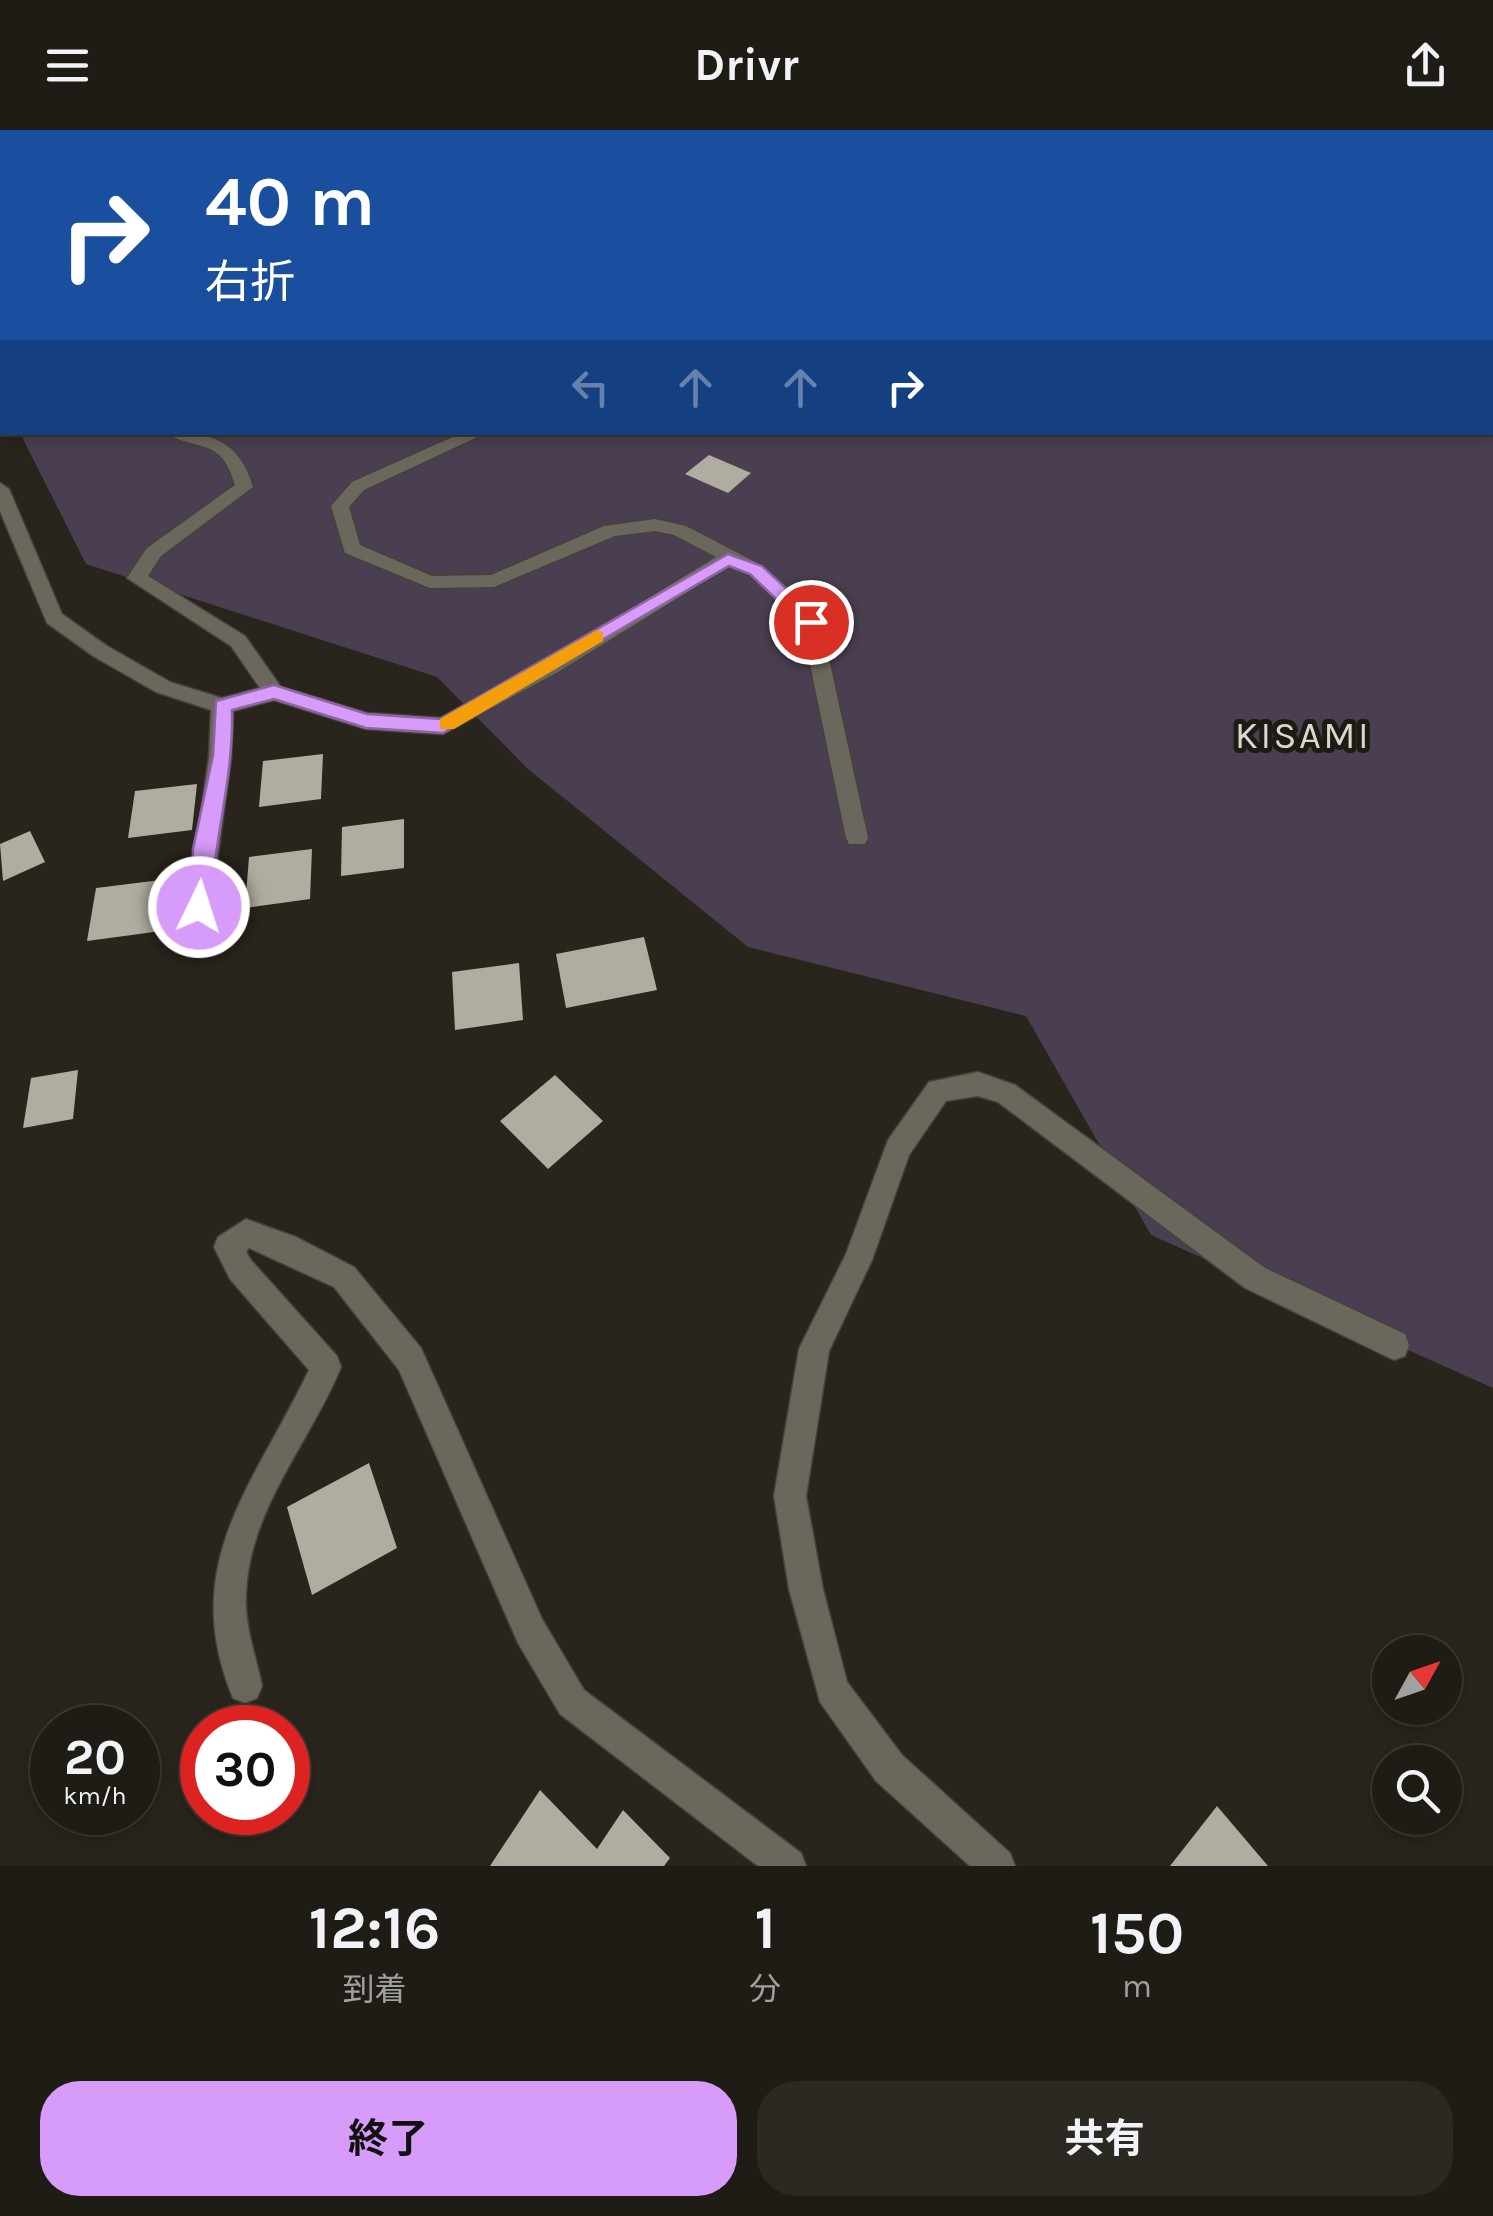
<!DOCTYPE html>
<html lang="ja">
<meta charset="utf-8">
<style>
body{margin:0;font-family:Karla,"Noto Sans JP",sans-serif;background:#2c2822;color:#f1f3f6;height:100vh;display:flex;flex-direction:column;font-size:38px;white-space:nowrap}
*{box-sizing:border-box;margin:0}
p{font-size:32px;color:#a1a1a0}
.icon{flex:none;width:55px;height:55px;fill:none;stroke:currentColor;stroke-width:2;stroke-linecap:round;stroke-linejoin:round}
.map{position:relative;height:1736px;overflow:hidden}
.drawer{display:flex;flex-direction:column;background:#1f1b15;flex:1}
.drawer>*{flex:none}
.banner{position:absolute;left:0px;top:0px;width:1495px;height:305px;box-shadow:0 5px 15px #0003,0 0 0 2px #3c3934;background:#1a4fa0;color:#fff;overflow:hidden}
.needle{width:65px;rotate:50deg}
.buttons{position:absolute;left:1372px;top:1505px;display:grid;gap:20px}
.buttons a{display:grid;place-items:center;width:90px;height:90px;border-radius:50%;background:#1f1b15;box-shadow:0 5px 15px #0003,0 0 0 2px #3c3934;font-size:50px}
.speed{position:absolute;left:30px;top:1575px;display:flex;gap:20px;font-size:50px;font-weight:700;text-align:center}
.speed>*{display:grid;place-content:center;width:130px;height:130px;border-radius:50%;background:#1f1b15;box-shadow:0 5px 15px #0003,0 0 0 2px #3c3934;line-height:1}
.speed small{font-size:25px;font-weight:400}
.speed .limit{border:15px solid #d22;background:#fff;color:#111}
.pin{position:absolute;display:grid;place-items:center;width:85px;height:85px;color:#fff;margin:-42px;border:5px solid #fff;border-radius:50%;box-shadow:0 2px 10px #0007}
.me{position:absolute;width:110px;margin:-55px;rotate:4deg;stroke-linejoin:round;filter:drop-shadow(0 0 8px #0008)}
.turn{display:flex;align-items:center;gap:35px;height:210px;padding:0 40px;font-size:45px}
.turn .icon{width:130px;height:130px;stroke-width:2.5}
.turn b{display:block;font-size:70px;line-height:85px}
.lanes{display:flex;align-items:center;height:95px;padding:0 40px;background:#0003;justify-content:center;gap:50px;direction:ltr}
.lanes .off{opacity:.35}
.eta{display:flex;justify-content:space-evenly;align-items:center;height:170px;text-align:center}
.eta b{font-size:60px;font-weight:700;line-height:70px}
.primary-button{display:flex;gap:20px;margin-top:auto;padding:20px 40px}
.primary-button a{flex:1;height:115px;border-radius:40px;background:#d79bf9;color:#111;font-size:40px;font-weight:700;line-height:115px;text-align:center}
.primary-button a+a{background:#2c2822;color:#f1f3f6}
header{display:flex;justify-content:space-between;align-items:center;height:130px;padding:0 40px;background:#1f1b15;font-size:45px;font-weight:700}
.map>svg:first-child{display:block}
.green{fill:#4a3f50}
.building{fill:#b1aca0}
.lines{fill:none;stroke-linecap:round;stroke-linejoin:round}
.street-casing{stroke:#46423b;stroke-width:3}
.street{fill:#6c675c;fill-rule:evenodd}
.route{fill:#d79bf9;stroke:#8c65a2;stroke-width:2.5}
.slow{fill:#f59e0b}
.labels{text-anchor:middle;stroke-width:10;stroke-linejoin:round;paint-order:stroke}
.quarter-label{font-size:38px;letter-spacing:2.5px;fill:#dad7d1;stroke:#1f1b12}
</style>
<header><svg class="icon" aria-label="menu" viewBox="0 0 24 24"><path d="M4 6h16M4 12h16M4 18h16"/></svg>Drivr<svg class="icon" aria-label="share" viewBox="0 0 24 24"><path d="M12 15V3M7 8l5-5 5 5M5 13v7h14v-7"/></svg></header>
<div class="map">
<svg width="1493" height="1736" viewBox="0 0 1493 1736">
<rect width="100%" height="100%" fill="#29241c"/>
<path class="green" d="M 206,0 L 1493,0 L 1493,1258 L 1151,1105 L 1026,886 L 748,817 L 528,639 L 437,547 L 86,434 L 20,303 L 1492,302 L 1492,2 Z"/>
<path class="building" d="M 709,325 L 751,343 L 728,363 L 685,344 Z
M 323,624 L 321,669 L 259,677 L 263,631 Z
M 197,654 L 192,700 L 128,708 L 135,661 Z
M 404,689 L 404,738 L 341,746 L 342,697 Z
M 30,701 L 45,732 L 3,751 L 0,714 Z
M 312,719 L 310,769 L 245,778 L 249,727 Z
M 161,750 L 154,802 L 87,811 L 96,758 Z
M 644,807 L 657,860 L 566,878 L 556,824 Z
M 519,833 L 523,890 L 455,900 L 452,842 Z
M 78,940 L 73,989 L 23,998 L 31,948 Z
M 555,945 L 603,991 L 548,1039 L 500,991 Z
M 369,1333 L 397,1418 L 312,1465 L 287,1377 Z
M 540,1660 L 597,1719 L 623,1680 L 670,1728 L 664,1736 L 490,1736 Z
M 1217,1676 L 1268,1736 L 1170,1736 Z"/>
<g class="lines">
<defs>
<path id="street" d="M 243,0 L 260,0 L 262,2 L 245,2 Z
M 531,0 L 545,0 L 545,2 L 532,2 Z
M 2,130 L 2,141 L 0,142 L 0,131 Z
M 164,302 C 209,302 239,309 253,357 L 161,426 L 148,446 L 245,506 L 281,557 L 366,583 L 440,588 L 544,532 L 716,427 L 674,405 L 655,401 L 615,406 L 494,457 L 430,458 L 345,423 L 331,376 L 352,352 L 464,302 L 488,302 L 364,360 L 349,377 L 360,415 L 432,446 L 491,445 L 604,396 L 655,389 L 686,396 L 763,436 L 821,492 L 868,708 L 865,714 L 849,714 L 846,708 L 802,495 L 749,444 L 731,435 L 558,542 L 443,604 L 366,599 L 274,570 L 233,581 L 231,627 L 211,777 L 207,784 L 191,784 L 187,777 L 209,627 L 211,580 L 156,562 L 93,526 L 47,493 L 0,381 L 0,353 L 9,359 L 62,484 L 107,516 L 170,552 L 222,568 L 260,558 L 231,516 L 127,448 L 147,418 L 235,355 C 221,305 197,323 164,302 Z
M 978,942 L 1015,955 L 1265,1138 L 1405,1204 L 1409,1215 L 1405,1226 L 1394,1230 L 1245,1158 L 998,972 L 978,966 L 946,971 L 909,1025 L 872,1130 L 829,1221 L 806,1366 L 823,1459 L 847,1552 L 902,1625 L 1010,1723 L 1015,1736 L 970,1736 L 876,1651 L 820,1572 L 789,1459 L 774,1366 L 799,1219 L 846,1124 L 888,1010 L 929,952 Z
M 246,1089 L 296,1107 L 354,1137 L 421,1218 L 542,1489 L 584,1560 L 801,1723 L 806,1736 L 758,1736 L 560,1584 L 518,1513 L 399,1240 L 334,1157 L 249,1118 L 246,1121 L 250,1129 L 337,1226 L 341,1237 C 310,1313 249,1379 246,1464 C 244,1495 256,1526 262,1556 L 257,1568 L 245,1573 L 233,1568 C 177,1434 255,1354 309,1240 L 230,1149 L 214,1117 L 218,1107 Z"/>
</defs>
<use href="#street" class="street-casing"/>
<use href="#street" class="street"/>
</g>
<path class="route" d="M 728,424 L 762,436 L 817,487 L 817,496 L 804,496 L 750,444 L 729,436 L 443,603 L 366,598 L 274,569 L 232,580 C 234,646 214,710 210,777 L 199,786 L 191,783 L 193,719 L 213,625 L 216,571 L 274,555 L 367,584 L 440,589 Z"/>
<path class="slow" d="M 597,500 L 603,502 L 603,511 L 454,599 L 440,599 L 440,589 Z"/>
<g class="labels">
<g class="quarter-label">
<text x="1303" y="618">KISAMI</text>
</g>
</g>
</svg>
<div class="buttons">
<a><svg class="needle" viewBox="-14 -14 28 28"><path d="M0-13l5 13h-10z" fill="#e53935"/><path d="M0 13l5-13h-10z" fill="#a1a1a0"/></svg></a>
<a><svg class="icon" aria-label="search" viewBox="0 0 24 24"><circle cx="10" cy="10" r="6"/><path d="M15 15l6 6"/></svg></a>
</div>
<div class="speed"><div>20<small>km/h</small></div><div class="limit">30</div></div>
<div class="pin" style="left:811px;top:492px;background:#d93025"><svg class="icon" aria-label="arrive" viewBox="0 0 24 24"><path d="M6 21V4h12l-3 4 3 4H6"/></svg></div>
<svg class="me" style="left:199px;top:777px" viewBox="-20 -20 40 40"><circle r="17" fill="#d79bf9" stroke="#fff" stroke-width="3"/><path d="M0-11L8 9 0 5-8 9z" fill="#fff"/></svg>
<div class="banner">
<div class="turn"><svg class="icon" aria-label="right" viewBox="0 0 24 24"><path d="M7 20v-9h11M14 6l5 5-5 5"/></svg><div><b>40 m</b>右折</div></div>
<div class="lanes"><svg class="icon off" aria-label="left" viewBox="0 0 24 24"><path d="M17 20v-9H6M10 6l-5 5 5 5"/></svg><svg class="icon off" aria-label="ahead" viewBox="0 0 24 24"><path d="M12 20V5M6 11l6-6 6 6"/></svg><svg class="icon off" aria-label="ahead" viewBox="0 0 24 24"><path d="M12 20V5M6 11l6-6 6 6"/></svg><svg class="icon" aria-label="right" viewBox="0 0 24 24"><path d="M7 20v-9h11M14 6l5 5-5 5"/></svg></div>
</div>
</div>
<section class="drawer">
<div class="eta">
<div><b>12:16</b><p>到着</p></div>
<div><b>1</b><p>分</p></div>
<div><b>150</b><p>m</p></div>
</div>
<div class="primary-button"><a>終了</a><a>共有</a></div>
</section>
